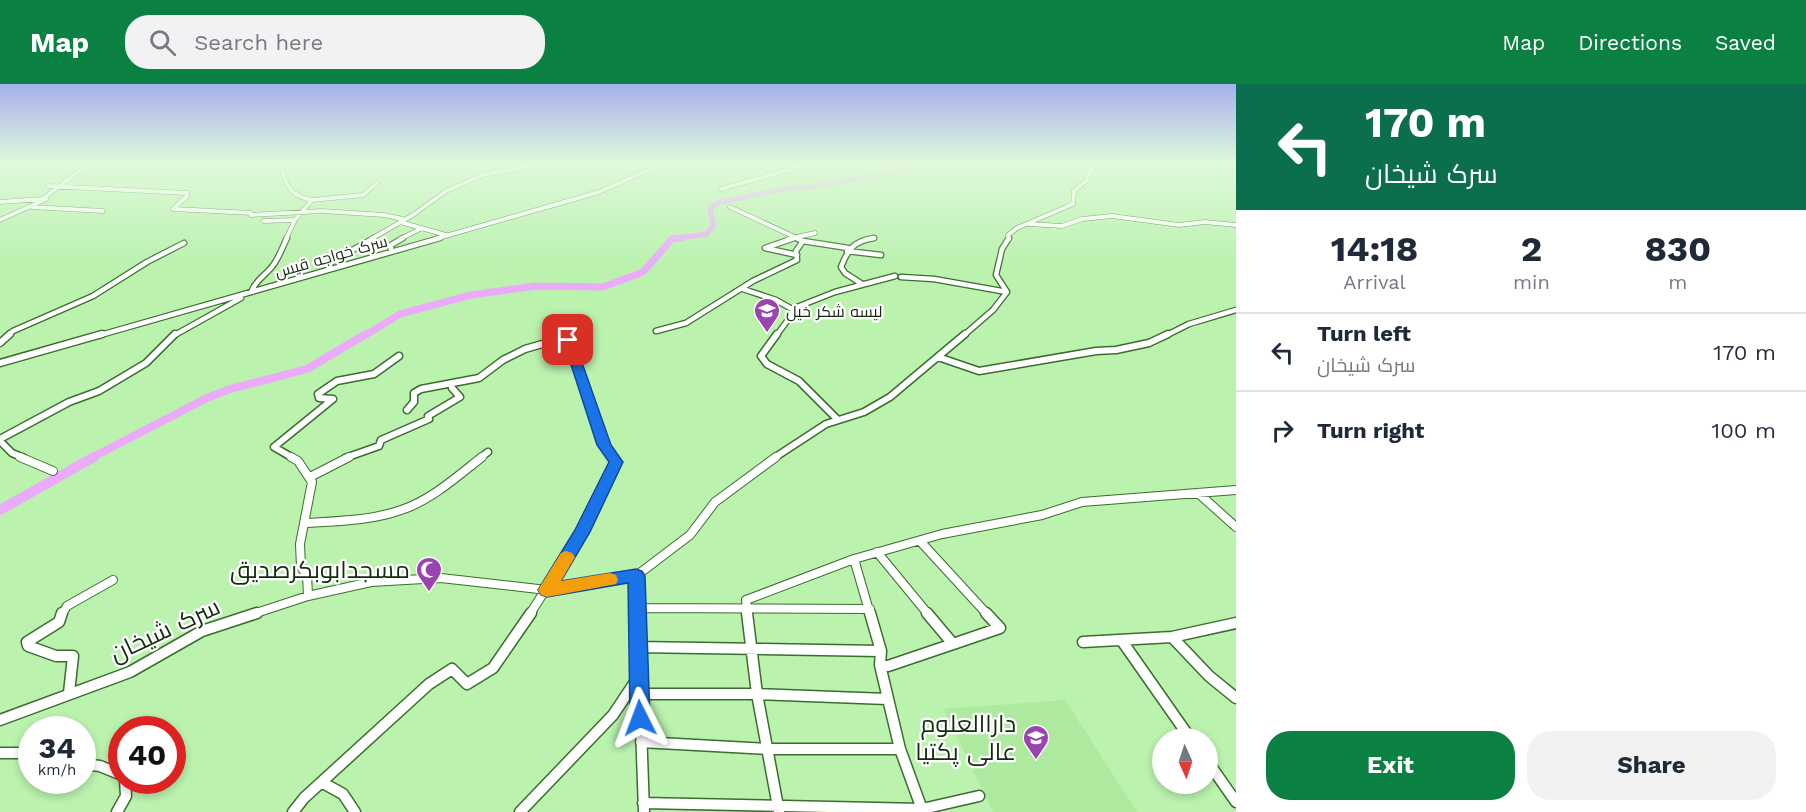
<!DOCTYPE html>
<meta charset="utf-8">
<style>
body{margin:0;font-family:"Work Sans",Cairo,sans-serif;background:#f2f2f3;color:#1f2937;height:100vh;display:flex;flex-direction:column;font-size:22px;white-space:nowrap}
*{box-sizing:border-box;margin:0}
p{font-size:20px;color:#747a83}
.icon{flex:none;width:33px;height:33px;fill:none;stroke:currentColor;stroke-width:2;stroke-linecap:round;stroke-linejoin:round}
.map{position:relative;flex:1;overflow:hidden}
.sheet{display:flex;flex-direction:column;background:#fff;width:570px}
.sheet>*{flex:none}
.top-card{background:#0b6e4f;color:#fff;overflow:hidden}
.needle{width:39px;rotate:177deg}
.controls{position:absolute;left:1152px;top:644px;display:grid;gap:12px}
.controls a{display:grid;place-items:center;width:66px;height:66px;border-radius:50%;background:#fff;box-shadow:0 3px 9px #0003;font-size:30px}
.speed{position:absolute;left:18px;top:632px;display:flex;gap:12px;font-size:30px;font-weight:700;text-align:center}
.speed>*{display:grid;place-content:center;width:78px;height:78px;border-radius:50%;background:#fff;box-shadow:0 3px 9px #0003;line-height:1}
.speed small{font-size:15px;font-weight:400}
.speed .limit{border:9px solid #d22;background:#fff;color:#111}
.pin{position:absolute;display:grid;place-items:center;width:51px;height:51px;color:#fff;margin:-26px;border-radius:12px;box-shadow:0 3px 9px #0006}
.me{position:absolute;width:66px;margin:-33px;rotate:357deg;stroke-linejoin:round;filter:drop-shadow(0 0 4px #0008)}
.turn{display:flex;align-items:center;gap:21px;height:126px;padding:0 30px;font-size:27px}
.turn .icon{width:78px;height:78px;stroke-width:2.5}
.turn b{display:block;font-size:42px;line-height:51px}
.eta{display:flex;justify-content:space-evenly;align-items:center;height:102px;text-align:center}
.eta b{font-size:36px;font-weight:700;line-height:42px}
.button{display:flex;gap:12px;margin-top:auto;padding:12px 30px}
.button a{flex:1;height:69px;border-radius:24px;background:#0b8043;color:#fff;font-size:24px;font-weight:700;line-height:69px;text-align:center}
.button a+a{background:#f2f2f3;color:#1f2937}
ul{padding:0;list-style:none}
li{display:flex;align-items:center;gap:18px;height:78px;padding:0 30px;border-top:2px solid #e0e1e3}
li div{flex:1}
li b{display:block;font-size:22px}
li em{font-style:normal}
header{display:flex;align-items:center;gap:36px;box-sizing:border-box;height:84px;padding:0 30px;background:#0b8043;color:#fff}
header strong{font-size:28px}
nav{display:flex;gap:33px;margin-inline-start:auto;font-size:21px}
.search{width:420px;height:54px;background:#f2f2f3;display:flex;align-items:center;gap:15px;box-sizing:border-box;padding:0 21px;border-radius:24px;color:#747a83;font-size:22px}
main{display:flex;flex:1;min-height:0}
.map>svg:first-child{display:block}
.built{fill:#ade99f}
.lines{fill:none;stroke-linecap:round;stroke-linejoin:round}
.river-far3{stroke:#ebabfa;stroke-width:5}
.river-far2{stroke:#ebabfa;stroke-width:7}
.river-far1{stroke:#ebabfa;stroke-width:8}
.river{stroke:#ebabfa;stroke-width:10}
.minor-far4-casing{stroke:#3b6d2f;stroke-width:5}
.minor-far3-casing{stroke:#3b6d2f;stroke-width:7}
.minor-far2-casing{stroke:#3b6d2f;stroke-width:9}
.minor-far1-casing{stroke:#3b6d2f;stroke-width:10}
.minor-casing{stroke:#3b6d2f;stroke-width:13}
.minor-far4{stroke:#fff;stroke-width:4}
.minor-far3{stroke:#fff;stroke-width:4.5}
.minor-far2{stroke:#fff;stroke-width:6}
.minor-far1{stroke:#fff;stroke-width:8}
.minor{stroke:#fff;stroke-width:10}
.route{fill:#1a73e8;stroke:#114b97;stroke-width:1.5}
.slow{fill:#f59e0b}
.labels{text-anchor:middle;stroke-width:4.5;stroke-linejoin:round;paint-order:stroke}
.far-street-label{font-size:16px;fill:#152b10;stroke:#fff}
.far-poi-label{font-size:16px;fill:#152b10;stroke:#fff;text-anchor:start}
.near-poi-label{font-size:24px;fill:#152b10;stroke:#fff;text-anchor:end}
.near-street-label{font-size:24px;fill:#152b10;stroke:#fff}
</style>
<header>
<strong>Map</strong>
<div class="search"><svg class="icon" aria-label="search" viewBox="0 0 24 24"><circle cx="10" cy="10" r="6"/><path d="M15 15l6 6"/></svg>Search here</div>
<nav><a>Map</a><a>Directions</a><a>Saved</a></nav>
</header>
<main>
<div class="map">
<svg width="1236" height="728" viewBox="0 0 1236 728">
<rect width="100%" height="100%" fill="#baf2ae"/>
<path class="built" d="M 1065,616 L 1137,728 L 993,728 L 944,625 Z"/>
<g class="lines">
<path class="river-far3" d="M 672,155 L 706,150 L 714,141 L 710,125 L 717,119 L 788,104 L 810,103 L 948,79"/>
<path class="river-far2" d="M 364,252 L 400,230 L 471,211 L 536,202 L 603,203 L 643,188 L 672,155 L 681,154"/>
<path class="river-far1" d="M 91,374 L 207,314 L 230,305 L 307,285 L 366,250"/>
<path class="river" d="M 0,426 L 94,373"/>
<defs>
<path id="minor-far4" d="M 281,79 C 285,100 289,112 312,116
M 0,80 L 30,79
M 48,102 L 187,109 L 187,112 L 173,125 L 251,129 L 251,131 L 322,127 L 384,131 L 403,135
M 721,105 L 813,79
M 0,118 L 43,115
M 32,123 L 103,127
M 730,123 L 799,155
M 0,136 L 46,115 L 45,113 L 90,79
M 263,137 L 295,136
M 400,138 L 446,151
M 1029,140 L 1062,142 L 1082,135 L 1112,132 L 1179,141 L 1205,138 L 1236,141
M 286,155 L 295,136 L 312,116 L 363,111 L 377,99
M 371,155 L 413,131 L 446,107 L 483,91 L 546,79
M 400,155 L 420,145
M 435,155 L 599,108 L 665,79
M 788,155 L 815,149
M 867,155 L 874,154
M 1009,155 L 1008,151 L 1017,144 L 1073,120 L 1074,107 L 1087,96 L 1093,79"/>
<path id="minor-far3" d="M 794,154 L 765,164 L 797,171
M 803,157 L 848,164
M 847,167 L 881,171
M 391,168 L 391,161 L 403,154
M 329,185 L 331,178 L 374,154
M 901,193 L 934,195 L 1007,208
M 862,200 L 845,189 L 841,183 C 848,165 854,157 874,154
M 743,205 L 776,216 L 792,225
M 251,208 C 256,196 262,194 270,185 C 278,177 282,164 287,154
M 656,247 L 686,239 L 753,197 L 797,176 L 796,167 L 803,157 L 796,154
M 8,252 L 13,247 L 93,212 L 147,178 L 184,159
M 97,252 L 440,154
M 173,252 L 241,214
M 776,252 L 793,229 L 792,225 L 835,208 L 895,192
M 963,252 L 993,226 L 1007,208 L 996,191 L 1002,165 L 1009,154
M 1165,252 L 1189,240 L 1236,226"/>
<path id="minor-far2" d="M 777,250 L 761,272 L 767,280 L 799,297 L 838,336
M 0,259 L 10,250
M 938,273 L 979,287 L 1096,267 L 1116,266 L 1149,259 L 1168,250
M 0,279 L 102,250
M 407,326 L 414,318 L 414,309 L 421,305 L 479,294 L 503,276 L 525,265 L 563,254 L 570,260 L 604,361 L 613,374
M 0,355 L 69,318 L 99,307 L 146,279 L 175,250
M 0,357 L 12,369 L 24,374
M 293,374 L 274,363 L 333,315 L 319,314 L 318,310 L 337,297 L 374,290 L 399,272
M 345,374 L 379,362 L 381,356 L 429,335 L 428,332 L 460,313 L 452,304
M 480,374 L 488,368
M 774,374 L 826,340 L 864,328 L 890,313 L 965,250"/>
<path id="minor-far1" d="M 20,373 L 53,387
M 291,373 L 298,377 L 312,398 L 300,460 L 301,483 L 307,491 L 308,512
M 310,393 L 349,373
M 1198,409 L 1236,443
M 305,439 C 337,437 370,437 401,426 C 430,417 459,391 482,373
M 920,457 L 987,530
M 877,468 L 928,530
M 854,475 L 870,530
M 636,492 L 637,530
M 636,524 L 870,525
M 62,530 L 67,522 L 113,496
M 253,530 L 308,512 L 371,498 L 441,494 L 547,506 L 636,492 L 690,451 L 715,418 L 776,373
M 530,530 L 582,448 L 616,378 L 612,373
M 748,530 L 746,516 L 854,475 L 942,450 L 1042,431 L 1082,418 L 1236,406"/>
<path id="minor" d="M 62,529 L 59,538 L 27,558 L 28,562 L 56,572 L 73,572 L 69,609
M 637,529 L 644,728
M 747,529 L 757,610 L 779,728
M 870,529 L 881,567 L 880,581 L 900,665 L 923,728
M 927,529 L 953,560 L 1000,544 L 986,529
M 1172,553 L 1209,592 L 1236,614
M 1122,557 L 1190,654
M 1083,558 L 1172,553 L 1236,539
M 637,563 L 881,567
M 880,581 L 888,582 L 953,560
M 639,610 L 757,610 L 887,615
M 0,636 L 130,588 L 202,547 L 257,529
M 641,658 L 767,665 L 900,665
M 0,669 L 26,669 L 32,674
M 1208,678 L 1236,718
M 82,680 L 100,682 L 122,691
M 323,699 L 343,710 L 355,728
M 643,719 L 922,725 L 979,712
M 117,728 L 126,712 L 125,696
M 293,728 L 304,714 L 429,600 L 452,585 L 467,600 L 493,584 L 531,529
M 520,728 L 613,631 L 639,592"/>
</defs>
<use href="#minor-far4" class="minor-far4-casing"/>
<use href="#minor-far3" class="minor-far3-casing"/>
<use href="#minor-far2" class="minor-far2-casing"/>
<use href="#minor-far1" class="minor-far1-casing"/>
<use href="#minor" class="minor-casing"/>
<use href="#minor-far4" class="minor-far4"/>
<use href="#minor-far3" class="minor-far3"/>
<use href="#minor-far2" class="minor-far2"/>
<use href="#minor-far1" class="minor-far1"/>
<use href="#minor" class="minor"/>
</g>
<linearGradient id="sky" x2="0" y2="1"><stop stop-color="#a9b0ef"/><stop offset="0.44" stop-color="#e0f9db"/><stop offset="1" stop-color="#e0f9db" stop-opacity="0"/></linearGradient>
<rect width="1236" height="181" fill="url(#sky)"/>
<path class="route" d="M 568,253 L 574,256 L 611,361 L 623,378 L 590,448 L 561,497 L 636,485 L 642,487 L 645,492 L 650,634 L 647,640 L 640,643 L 633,640 L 630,634 L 628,499 L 547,513 L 541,511 L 538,506 L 575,446 L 609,378 L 597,361 L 563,256 Z"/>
<path class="slow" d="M 566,467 L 572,469 L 575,473 L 561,497 L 610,489 L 616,491 L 618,496 L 616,500 L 547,513 L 541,511 L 538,506 L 541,501 L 561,469 Z"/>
<defs>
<symbol id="school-pin" viewBox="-11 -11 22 30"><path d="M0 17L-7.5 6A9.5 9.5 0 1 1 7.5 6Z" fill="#9b43af" stroke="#fff"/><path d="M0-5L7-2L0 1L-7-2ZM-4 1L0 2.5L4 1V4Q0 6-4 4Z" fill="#fff"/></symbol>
<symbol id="mosque-pin" viewBox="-11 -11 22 30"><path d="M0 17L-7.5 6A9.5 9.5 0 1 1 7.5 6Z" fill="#9b43af" stroke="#fff"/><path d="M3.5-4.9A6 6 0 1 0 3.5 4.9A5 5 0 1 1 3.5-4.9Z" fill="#fff"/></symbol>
</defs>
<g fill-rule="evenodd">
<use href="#school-pin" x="752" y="212" width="30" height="40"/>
<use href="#mosque-pin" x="414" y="471" width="30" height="40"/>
<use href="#school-pin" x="1021" y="639" width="30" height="40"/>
</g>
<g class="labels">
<g class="far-street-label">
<text transform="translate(331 172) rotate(-16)" y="6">سرک خواجه قیس</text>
</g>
<g class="far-poi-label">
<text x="786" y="233">لیسه شکر خیل</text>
</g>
<g class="near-poi-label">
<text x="410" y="494">مسجدابوبکرصدیق</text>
<text x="1016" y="648">داراالعلوم<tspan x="1016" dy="28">عالی پکتیا</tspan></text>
</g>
<g class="near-street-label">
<text transform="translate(165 546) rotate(-25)" y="8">سرک شیخان</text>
</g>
</g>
</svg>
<div class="controls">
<a><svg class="needle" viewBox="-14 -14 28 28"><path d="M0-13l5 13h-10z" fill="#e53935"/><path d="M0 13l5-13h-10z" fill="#747a83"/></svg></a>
</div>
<div class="speed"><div>34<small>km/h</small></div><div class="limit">40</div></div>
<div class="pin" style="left:568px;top:256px;background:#d93025"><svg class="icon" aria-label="arrive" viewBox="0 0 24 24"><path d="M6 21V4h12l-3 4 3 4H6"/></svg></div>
<svg class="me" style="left:640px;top:634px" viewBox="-20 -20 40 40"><path d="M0-17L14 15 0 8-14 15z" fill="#1a73e8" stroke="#fff" stroke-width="4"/></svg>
</div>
<section class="sheet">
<div class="top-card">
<div class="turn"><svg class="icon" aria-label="left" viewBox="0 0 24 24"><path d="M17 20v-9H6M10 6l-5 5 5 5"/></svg><div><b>170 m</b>سرک شیخان</div></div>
</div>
<div class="eta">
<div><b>14:18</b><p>Arrival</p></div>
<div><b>2</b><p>min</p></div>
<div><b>830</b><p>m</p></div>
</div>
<ul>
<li><svg class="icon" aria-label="left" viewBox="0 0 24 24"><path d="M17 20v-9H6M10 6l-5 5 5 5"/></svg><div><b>Turn left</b><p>سرک شیخان</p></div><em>170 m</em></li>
<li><svg class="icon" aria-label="right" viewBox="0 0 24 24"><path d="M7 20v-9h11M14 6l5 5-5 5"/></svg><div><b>Turn right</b></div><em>100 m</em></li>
</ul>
<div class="button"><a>Exit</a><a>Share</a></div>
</section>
</main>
